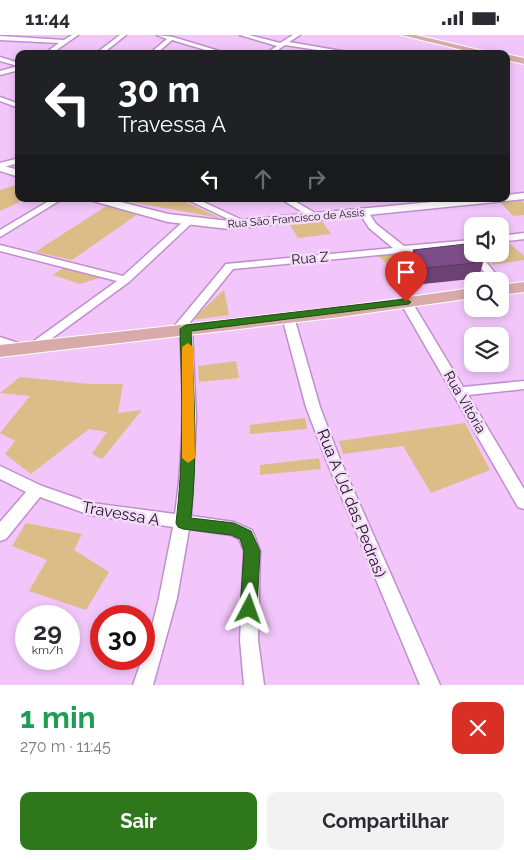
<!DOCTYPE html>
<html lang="pt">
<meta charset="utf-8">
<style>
body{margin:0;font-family:Raleway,sans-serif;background:#f2f2f3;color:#2b2b33;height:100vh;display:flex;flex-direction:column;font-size:19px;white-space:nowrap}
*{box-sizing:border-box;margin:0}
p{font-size:16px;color:#7c7c81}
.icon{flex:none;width:28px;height:28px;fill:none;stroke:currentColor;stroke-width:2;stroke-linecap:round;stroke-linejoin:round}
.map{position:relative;height:650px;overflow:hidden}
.sheet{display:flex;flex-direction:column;background:#fff;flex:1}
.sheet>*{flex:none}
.banner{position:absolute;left:15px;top:15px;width:495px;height:152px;border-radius:10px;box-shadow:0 2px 8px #0003;background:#202124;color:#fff;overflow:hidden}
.tools{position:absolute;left:464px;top:182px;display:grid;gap:10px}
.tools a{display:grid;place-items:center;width:45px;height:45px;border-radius:10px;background:#fff;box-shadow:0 2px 8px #0003;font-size:25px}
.speed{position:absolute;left:15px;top:570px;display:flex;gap:10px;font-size:25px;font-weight:700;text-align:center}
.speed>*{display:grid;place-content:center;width:65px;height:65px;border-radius:50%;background:#fff;box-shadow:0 2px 8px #0003;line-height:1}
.speed small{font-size:12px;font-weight:400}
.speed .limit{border:8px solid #d22;background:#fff;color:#111}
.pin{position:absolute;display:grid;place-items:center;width:42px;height:42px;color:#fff;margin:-51px -21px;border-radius:50% 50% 50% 0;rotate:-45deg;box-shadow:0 0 5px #0007}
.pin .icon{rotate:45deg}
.me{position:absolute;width:55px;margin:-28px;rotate:4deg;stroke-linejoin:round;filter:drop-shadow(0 0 4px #0008)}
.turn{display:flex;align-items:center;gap:18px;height:105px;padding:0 20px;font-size:22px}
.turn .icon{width:65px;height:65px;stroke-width:2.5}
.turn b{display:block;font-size:35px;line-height:42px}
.lanes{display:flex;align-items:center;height:48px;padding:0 20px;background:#0003;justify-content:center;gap:25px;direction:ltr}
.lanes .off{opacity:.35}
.round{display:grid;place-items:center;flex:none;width:52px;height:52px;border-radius:10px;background:#f2f2f3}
.headline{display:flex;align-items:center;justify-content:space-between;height:85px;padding:0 20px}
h1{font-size:30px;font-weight:700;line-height:38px;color:#1e9e55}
.cta{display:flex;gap:10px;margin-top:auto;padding:10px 20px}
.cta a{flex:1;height:58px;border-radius:10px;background:#2e771b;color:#fff;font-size:20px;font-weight:700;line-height:58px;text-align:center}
.cta a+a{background:#f2f2f3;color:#2b2b33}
.status{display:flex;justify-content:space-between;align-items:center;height:35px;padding:0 25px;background:#fff;direction:ltr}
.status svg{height:14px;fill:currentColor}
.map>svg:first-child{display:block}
.green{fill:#dcbc87}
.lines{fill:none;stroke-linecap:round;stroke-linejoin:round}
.minor-casing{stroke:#c18ecd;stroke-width:3}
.tertiary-casing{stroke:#c18ecd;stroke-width:3}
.primary-casing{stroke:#fff;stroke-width:2}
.minor{fill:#fff;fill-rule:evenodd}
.tertiary{fill:#fff;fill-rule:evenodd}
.primary{fill:#d9aaaa;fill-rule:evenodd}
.wall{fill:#6c4275}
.building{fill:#7d4d88;stroke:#58365f}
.route{fill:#2e771b;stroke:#1e4d12}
.slow{fill:#f59e0b}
.labels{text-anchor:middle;stroke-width:5;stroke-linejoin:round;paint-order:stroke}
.far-street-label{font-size:11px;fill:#220f27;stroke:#f2dcf7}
.street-label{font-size:14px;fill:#220f27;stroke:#f2dcf7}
.near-street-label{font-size:16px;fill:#220f27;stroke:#f2dcf7}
</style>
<div class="status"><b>11:44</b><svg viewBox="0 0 49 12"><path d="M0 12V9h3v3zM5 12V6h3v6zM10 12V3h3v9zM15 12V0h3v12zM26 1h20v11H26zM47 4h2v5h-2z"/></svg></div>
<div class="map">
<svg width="524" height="650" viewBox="0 0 524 650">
<rect width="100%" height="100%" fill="#f2c6fb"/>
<path class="green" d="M 19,149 L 19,164 L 26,164 L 0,176 L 0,155 Z
M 179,164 L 220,183 L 119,165 L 120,164 Z
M 521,165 L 524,168 L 524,180 L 513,181 L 499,166 Z
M 108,170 L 138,179 L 72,225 L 35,217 Z
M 321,185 L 331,199 L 298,203 L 288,187 Z
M 508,207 L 524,221 L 524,225 L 493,230 L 483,219 L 500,219 L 500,208 Z
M 461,212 L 468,222 L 390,231 L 378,221 Z
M 63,233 L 103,242 L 80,249 L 53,240 Z
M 224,255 L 229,280 L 192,285 Z
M 236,326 L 239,343 L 199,347 L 198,331 Z
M 20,342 L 90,349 L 123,349 L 118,378 L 142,375 L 102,424 L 92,419 L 107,397 L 89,394 L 31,439 L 5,419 L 15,406 L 0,398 L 30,361 L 0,358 Z
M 305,383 L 307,394 L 250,399 L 250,390 Z
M 465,388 L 490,435 L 431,458 L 403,411 L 343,419 L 339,406 Z
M 319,423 L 321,434 L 260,440 L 260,430 Z
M 26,488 L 82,499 L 74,515 L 109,537 L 86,575 L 29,556 L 47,525 L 12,511 Z"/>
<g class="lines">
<defs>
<path id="minor" d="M 72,0 L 78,0 L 51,19 L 44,19 L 59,8 L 0,5 L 0,1 L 64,5 Z
M 120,0 L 126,0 L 102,19 L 95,19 Z
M 157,0 L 173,2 L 229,19 L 219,19 L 172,5 L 156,19 L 149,19 L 167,4 Z
M 240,0 L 249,0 L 280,8 L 293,0 L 300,0 L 289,7 L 359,19 L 343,19 L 285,10 L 272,19 L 265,19 L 277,11 Z
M 0,22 L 19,28 L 19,35 L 0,40 L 0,36 L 18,31 L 0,26 Z
M 0,62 L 19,69 L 19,73 L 0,66 Z
M 19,123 L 19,128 L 0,133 L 0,128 Z
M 52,164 L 62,164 L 0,202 L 0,195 Z
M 186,164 L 197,164 L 251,189 L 246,192 L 243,191 Z
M 281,164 L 291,164 L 322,182 L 317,185 L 314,184 Z
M 364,174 L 367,175 L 376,189 L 404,211 L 472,205 L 472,211 L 233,234 L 187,291 L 192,294 L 196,384 L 191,481 L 234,487 L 252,495 L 254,500 L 260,516 L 258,605 L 264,650 L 244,650 L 240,605 L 244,516 L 239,504 L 231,500 L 189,494 L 177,563 L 153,650 L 133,650 L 142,624 L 144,624 L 159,563 L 173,492 L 90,480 L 40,462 L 6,504 L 0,506 L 0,487 L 26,457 L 0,444 L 0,431 L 42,451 L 91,468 L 175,479 C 184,419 184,358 180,297 L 174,297 L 172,294 L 226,229 L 393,213 L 369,193 L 359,177 Z
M 189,183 L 194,186 L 192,188 L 129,247 L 36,315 L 27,314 L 22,317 L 0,310 L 0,302 L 27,311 L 117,246 L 0,216 L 0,210 L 123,241 L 186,184 Z
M 524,198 L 524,204 L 500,207 L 500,201 Z
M 471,217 L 472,219 L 480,219 L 501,246 L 500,248 L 500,246 L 491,246 L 470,219 Z
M 406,264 L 412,267 L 463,352 L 524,346 L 524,354 L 468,360 L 524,454 L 524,474 L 518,472 L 400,267 Z
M 288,279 L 294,282 L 320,372 L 341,427 L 440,650 L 420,650 L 327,427 L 306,372 L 282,282 Z"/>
<path id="tertiary" d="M 0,130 L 19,135 L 19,142 L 0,136 Z
M 524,158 L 524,164 L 229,194 L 168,187 L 93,166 L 91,164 L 109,164 L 168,179 L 229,186 L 464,164 L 506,164 L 506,160 Z"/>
<path id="primary" d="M 401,0 L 416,0 L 496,19 L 479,19 Z
M 506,19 L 524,23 L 524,29 L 506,25 Z
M 524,247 L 524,257 L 500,260 L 500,250 Z
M 472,253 L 472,263 L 340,282 L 0,322 L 0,310 L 340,272 Z"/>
</defs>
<use href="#minor" class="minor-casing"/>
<use href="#tertiary" class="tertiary-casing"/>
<use href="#primary" class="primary-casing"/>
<use href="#minor" class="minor"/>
<use href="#tertiary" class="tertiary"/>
<use href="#primary" class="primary"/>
</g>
<path class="wall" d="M 413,215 L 484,224 L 480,239 L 472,240 L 471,244 L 423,249 L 411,230 Z"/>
<path class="building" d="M 466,209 L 472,211 L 472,219 L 479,219 L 484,224 L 472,225 L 474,228 L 426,233 L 413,215 Z"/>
<path class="route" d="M 406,264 L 411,267 L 409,269 L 191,296 C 194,359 198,420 191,483 L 234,488 L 251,496 L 260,516 L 257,574 L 254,579 L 249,581 L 243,579 L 240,574 L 244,516 L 240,504 L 231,500 L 183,494 L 178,492 L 176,488 C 184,423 182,359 180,294 L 186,290 Z"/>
<path class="slow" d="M 188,308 L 193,312 L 195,423 L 188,428 L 182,423 L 182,312 Z"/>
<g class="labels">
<g class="far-street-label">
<text transform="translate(296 183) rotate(-5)" y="4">Rua São Francisco de Assis</text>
</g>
<g class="street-label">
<text transform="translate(310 223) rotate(-5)" y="5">Rua Z</text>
<text transform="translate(465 367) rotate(60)" y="5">Rua Vitória</text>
</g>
<g class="near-street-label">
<text transform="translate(352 468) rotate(68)" y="6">Rua A (Jd das Pedras)</text>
<text transform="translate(121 478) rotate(10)" y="6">Travessa A</text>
</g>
</g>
</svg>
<div class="tools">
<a><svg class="icon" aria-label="sound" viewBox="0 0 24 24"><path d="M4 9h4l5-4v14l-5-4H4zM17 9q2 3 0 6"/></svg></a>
<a><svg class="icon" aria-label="search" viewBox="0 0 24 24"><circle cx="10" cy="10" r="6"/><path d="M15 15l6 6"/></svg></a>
<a><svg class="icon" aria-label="layers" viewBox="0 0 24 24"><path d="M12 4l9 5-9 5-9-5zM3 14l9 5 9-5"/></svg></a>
</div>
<div class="speed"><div>29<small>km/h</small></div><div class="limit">30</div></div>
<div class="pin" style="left:406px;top:267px;background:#d93025"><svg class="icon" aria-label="arrive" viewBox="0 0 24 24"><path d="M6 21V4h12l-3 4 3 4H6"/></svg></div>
<svg class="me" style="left:249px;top:574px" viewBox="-20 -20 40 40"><path d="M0-17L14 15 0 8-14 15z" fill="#2e771b" stroke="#fff" stroke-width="4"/></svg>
<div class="banner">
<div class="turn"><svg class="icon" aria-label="left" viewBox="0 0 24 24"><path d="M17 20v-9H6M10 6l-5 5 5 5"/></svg><div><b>30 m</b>Travessa A</div></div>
<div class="lanes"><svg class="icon" aria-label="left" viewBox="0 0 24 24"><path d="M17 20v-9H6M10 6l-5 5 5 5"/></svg><svg class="icon off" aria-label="ahead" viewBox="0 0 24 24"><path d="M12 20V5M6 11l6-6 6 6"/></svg><svg class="icon off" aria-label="right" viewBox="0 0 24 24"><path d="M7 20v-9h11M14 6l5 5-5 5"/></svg></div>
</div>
</div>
<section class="sheet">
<div class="headline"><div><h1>1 min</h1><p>270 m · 11:45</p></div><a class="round" style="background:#d93025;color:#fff"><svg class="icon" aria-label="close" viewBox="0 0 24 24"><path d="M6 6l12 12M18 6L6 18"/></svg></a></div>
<div class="cta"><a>Sair</a><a>Compartilhar</a></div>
</section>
